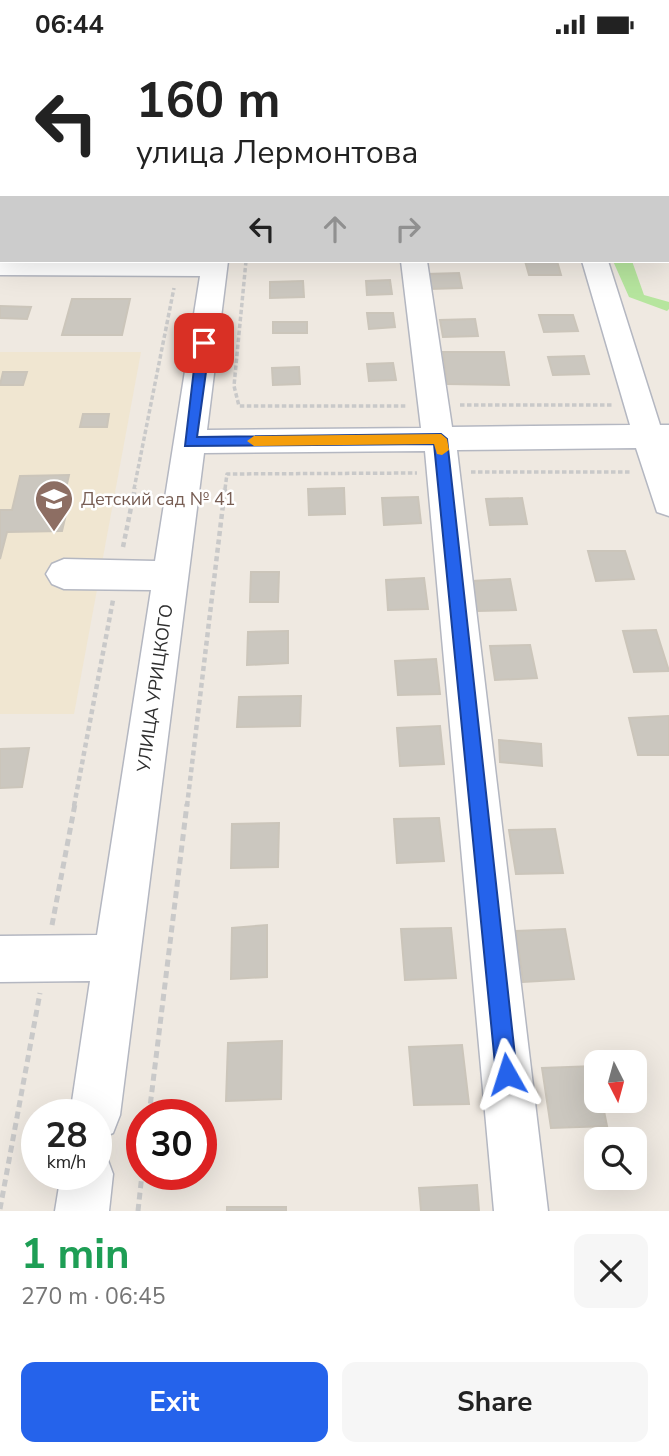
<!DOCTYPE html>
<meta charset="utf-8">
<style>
body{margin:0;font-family:"Nunito Sans",sans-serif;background:#f6f6f6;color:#222;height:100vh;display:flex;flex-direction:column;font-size:26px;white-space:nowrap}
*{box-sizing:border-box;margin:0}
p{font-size:23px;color:#767676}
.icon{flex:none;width:38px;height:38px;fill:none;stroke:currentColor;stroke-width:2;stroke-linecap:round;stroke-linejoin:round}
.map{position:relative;height:1162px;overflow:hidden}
.drawer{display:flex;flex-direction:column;background:#fff;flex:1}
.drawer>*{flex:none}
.top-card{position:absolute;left:0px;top:0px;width:670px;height:214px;box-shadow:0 7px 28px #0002;background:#fff;color:#222;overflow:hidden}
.needle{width:46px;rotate:174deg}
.tools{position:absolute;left:584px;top:1001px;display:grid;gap:14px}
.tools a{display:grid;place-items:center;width:63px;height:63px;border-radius:14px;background:#fff;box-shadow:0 7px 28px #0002;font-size:35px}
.speed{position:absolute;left:21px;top:1050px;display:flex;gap:14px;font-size:35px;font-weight:700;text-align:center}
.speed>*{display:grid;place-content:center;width:91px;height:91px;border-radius:50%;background:#fff;box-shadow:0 7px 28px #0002;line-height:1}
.speed small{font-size:18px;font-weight:400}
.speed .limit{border:10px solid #d22;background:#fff;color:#111}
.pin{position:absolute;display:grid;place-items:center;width:60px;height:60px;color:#fff;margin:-30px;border-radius:14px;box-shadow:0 4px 10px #0006}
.me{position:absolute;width:77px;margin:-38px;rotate:354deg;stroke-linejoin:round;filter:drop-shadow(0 0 5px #0008)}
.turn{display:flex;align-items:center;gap:24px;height:147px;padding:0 21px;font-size:32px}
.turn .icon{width:91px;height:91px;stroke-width:2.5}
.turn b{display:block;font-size:49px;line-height:60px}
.lanes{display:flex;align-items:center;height:66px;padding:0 21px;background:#0003;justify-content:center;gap:35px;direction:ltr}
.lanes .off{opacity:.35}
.round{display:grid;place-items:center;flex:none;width:74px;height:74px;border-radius:14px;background:#f6f6f6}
.headline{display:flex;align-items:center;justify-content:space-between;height:119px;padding:0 21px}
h1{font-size:42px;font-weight:700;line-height:52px;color:#1e9e55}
.action{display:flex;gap:14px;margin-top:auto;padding:14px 21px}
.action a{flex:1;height:80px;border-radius:14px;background:#2563eb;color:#fff;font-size:28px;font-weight:700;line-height:80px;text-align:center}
.action a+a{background:#f6f6f6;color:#222}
.status{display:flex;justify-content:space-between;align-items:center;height:49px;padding:0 35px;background:#fff;direction:ltr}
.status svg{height:19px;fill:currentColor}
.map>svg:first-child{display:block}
.education{fill:#f0e6d1}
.green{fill:#b6e59e}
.building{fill:#cbc7bf;stroke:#cbc5ba;stroke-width:2}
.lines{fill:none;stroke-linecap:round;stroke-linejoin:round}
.minor-casing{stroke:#b4b7c1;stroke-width:3}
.path-far2{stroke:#c9c9c9;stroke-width:3.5;stroke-dasharray:4.5 2.5;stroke-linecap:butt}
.path-far1{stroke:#c9c9c9;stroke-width:4.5;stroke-dasharray:5 3.5;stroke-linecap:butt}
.path{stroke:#c9c9c9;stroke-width:5;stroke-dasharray:7 4.5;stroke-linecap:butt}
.minor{fill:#fff;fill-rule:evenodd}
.route{fill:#2563eb;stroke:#184099;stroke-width:2}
.slow{fill:#f59e0b}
.labels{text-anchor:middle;stroke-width:5;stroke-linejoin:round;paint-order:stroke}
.education-label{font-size:18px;fill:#785e54;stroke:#fff;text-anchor:start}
.street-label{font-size:18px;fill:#2e2e2e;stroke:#fff}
</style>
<div class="status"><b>06:44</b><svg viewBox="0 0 49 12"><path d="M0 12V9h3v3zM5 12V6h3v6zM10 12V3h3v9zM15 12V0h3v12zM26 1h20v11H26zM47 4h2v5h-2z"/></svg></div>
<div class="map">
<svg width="669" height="1162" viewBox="0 0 669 1162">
<rect width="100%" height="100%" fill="#efe9e1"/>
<path class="education" d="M 0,303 L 141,303 L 74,665 L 0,665 Z"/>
<path class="green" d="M 613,212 L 632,212 L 644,246 L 669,253 L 669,260 L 667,262 L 629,248 Z"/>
<path class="building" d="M 525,212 L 557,212 L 561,226 L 529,226 Z
M 459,224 L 462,239 L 429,240 L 426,225 Z
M 390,231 L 392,245 L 367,246 L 366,232 Z
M 303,232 L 304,248 L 270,249 L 270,233 Z
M 72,250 L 130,250 L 122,286 L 62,286 Z
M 0,257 L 31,258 L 27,270 L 0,269 Z
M 367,264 L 393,264 L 395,278 L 369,280 Z
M 539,266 L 573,266 L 578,282 L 544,283 Z
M 475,270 L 478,287 L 443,288 L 440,271 Z
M 273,273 L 307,273 L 307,284 L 273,284 Z
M 443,303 L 504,303 L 509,336 L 447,335 Z
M 584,307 L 589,325 L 553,326 L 548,308 Z
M 393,314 L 396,331 L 369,332 L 367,315 Z
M 299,318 L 300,335 L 273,336 L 272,319 Z
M 3,323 L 27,323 L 23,336 L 0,336 Z
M 83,365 L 109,365 L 107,378 L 80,378 Z
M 69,426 L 61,461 L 67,461 L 62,482 L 7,483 L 0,510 L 0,461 L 12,461 L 20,427 Z
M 344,439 L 345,465 L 309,466 L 308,440 Z
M 418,448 L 421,474 L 384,476 L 382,449 Z
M 522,449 L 527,475 L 490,476 L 486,450 Z
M 588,502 L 625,502 L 634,530 L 596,532 Z
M 251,523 L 279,523 L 278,553 L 250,553 Z
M 424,529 L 428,560 L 388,561 L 386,531 Z
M 510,530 L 516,561 L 477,562 L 472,532 Z
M 656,581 L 669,622 L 634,623 L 623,582 Z
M 288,582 L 288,614 L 247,616 L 248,583 Z
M 530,596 L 537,629 L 495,631 L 490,597 Z
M 436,610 L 440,645 L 398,646 L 395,612 Z
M 301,647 L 300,677 L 237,678 L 239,648 Z
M 669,667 L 669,706 L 638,706 L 629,669 Z
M 440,677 L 444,715 L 400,717 L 397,679 Z
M 499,691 L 541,695 L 542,717 L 500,713 Z
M 29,699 L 22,738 L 0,739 L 0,700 Z
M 439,769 L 444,812 L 397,814 L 394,770 Z
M 279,774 L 278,818 L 231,819 L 232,775 Z
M 555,780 L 563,824 L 516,825 L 509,781 Z
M 267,876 L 267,928 L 231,930 L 232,879 Z
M 451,879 L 456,929 L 405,931 L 401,880 Z
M 565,880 L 574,930 L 523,933 L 516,882 Z
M 282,992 L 281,1050 L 226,1052 L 228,994 Z
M 462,996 L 469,1055 L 414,1056 L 409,998 Z
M 595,1017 L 597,1052 L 602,1052 L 607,1077 L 551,1079 L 542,1019 Z
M 477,1136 L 479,1162 L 421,1162 L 419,1139 Z
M 227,1158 L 286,1158 L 286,1162 L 227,1162 Z"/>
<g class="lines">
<defs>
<path id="minor" d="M 75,0 L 95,0 L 95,2 L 75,2 Z
M 145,0 L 165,0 L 165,2 L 145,2 Z
M 236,0 L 256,0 L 256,2 L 236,2 Z
M 381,0 L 401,0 L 401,2 L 381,2 Z
M 521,0 L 541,0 L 541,2 L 521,2 Z
M 581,0 L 601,0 L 602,2 L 582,2 Z
M 0,35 L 2,35 L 2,47 L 0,47 Z
M 668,188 L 669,189 L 669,205 L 668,205 Z
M 0,210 L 228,212 L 207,381 L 421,379 L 401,212 L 427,212 L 452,378 L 630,376 L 582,212 L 608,212 L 660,376 L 669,376 L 669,467 L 657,463 L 636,399 L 457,401 L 548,1162 L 494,1162 L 425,402 L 204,404 L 120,1066 L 113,1084 L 96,1091 L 96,1066 L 70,1066 L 90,932 L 0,933 L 0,887 L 97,886 L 151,541 L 64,540 L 52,535 L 46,525 L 52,515 L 64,510 L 155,512 L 200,227 L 0,226 Z
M 96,1103 L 106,1106 L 113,1125 L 109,1162 L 55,1162 L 61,1125 L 96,1125 Z"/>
</defs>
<use href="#minor" class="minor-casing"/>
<path class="path-far2" d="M 246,212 L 234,337 L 239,357 L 406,357
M 460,356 L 612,356
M 471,423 L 630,423
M 134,440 L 174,239
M 225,440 L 227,425 L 417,424"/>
<path class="path-far1" d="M 123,498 L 135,439
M 74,757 L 113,551
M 187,757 L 225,439"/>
<path class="path" d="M 52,876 L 75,755
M 149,1066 L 187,755
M 0,1160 L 40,944
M 138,1162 L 142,1125"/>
<use href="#minor" class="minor"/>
</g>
<path class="route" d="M 204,290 L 210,294 L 197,388 L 441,385 L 447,390 L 517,1025 L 514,1033 L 507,1036 L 499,1033 L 496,1025 L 434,395 L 185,397 L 197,294 Z"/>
<path class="slow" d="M 441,385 L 447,390 L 449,401 L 442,406 L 437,405 L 434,395 L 254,397 L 247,392 L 254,387 Z"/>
<defs>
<symbol id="school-pin" viewBox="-11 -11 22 30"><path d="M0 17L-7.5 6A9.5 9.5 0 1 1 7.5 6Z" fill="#8d6e63" stroke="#fff"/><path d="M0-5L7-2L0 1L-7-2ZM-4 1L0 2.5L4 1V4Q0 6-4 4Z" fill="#fff"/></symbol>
</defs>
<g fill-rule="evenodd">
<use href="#school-pin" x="32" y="428" width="44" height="60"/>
</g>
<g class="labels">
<g class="education-label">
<text x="81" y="456">Детский сад № 41</text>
</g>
<g class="street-label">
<text transform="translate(155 639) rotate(-82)" y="6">УЛИЦА УРИЦКОГО</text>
</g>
</g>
</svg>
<div class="tools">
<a><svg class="needle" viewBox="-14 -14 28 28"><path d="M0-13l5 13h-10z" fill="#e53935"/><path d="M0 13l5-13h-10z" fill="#767676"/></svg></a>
<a><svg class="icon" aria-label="search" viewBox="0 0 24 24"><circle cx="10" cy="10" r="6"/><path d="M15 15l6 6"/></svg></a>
</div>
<div class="speed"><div>28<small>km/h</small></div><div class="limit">30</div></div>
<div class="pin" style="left:204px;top:294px;background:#d93025"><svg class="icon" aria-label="arrive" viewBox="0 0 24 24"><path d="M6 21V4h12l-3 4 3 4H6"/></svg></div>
<svg class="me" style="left:507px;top:1025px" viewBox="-20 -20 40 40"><path d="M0-17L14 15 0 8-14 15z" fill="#2563eb" stroke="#fff" stroke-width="4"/></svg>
<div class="top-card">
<div class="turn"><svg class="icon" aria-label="left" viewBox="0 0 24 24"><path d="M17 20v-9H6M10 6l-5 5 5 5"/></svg><div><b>160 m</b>улица Лермонтова</div></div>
<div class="lanes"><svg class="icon" aria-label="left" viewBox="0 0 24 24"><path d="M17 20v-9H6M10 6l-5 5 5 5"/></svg><svg class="icon off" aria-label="ahead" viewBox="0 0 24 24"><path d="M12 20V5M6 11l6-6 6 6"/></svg><svg class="icon off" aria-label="right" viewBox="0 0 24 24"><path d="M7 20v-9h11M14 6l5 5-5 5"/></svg></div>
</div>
</div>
<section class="drawer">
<div class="headline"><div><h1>1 min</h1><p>270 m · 06:45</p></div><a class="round"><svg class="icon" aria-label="close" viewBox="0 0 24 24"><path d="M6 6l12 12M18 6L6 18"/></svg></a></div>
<div class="action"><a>Exit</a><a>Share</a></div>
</section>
